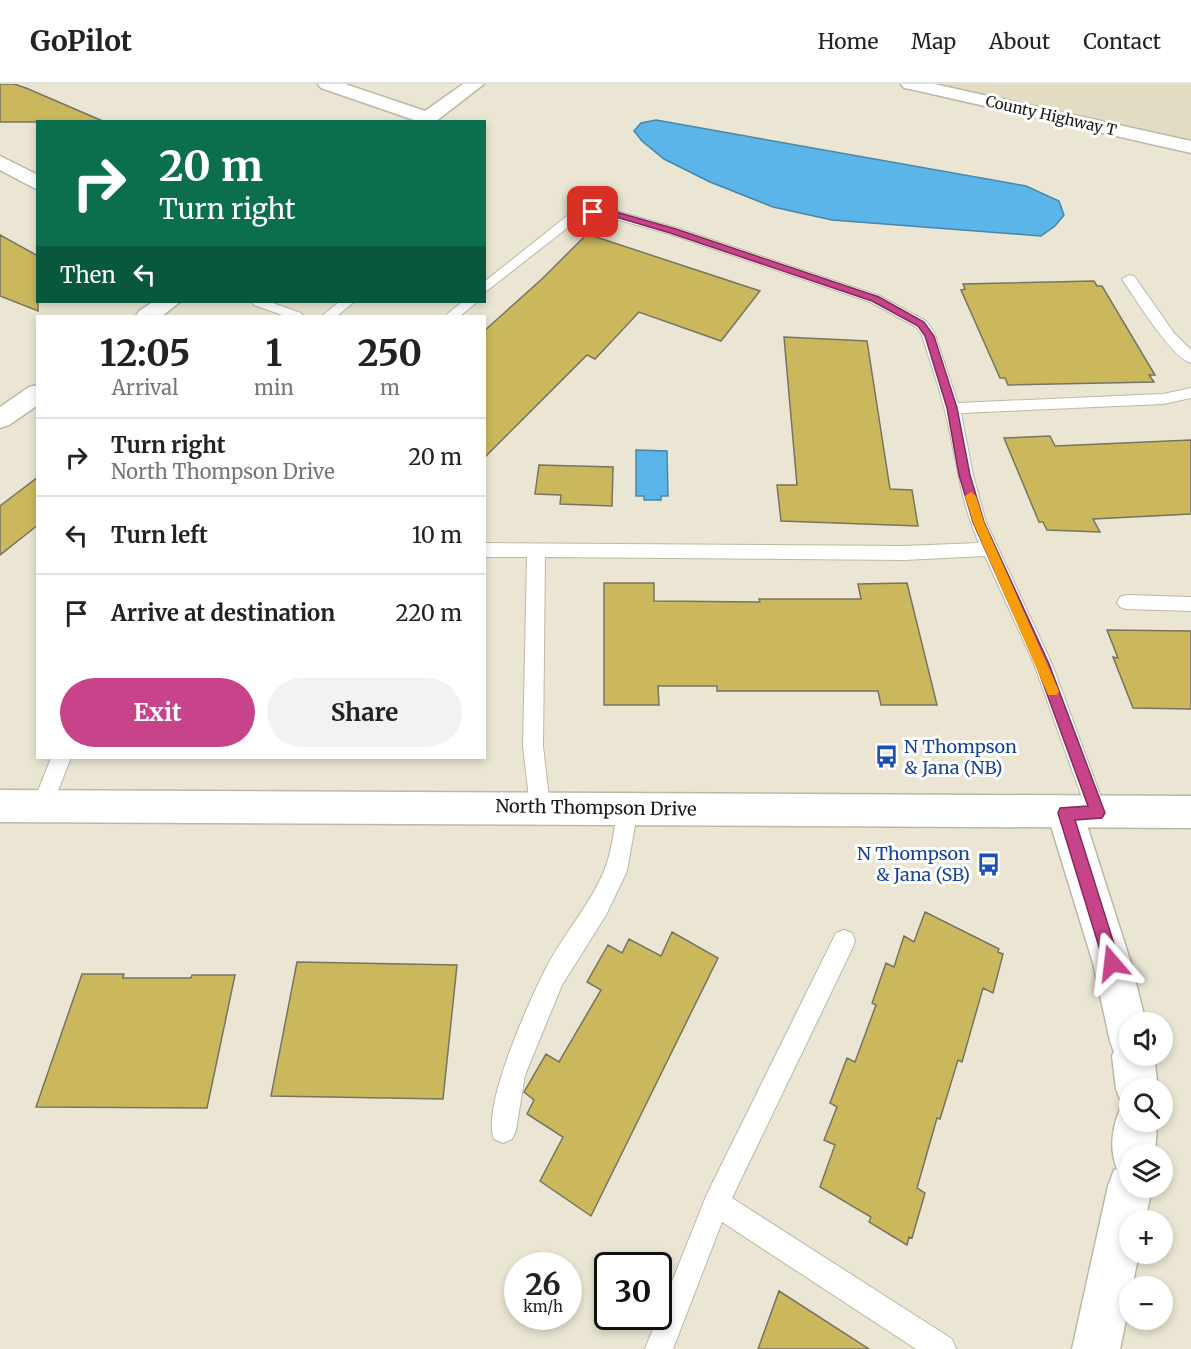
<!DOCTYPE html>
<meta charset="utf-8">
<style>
body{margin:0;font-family:Merriweather,serif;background:#f2f2f2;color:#222;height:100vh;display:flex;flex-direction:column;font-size:22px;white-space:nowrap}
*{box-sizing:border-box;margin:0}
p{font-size:20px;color:#767676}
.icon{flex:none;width:33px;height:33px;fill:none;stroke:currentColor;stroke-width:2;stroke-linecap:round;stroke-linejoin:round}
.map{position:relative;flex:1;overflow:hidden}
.side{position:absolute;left:36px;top:231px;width:450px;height:444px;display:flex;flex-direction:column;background:#fff;border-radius:0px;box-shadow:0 3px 9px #0003}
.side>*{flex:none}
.hud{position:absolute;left:36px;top:36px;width:450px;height:183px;border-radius:0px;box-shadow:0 3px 9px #0003;background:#0b6e4f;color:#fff;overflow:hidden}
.tools{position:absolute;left:1119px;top:928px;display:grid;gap:12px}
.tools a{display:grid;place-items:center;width:54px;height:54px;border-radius:50%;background:#fff;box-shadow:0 3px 9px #0003;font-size:30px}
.speed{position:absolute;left:504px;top:1168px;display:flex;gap:12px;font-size:30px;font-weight:700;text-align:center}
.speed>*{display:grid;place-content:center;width:78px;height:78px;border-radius:50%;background:#fff;box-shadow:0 3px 9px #0003;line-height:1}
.speed small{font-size:15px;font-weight:400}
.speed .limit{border:3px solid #111;border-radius:9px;background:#fff;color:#111}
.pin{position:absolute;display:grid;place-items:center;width:51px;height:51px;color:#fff;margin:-26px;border-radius:12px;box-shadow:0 3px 9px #0006}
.me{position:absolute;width:66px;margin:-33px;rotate:343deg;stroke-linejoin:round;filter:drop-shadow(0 0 4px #0008)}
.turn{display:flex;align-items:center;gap:21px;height:126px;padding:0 24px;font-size:27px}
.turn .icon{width:78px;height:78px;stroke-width:2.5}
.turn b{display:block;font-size:42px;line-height:51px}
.then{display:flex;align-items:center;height:57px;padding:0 24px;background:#0003;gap:12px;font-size:22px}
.eta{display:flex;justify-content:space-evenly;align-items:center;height:102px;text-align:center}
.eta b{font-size:36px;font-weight:700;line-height:42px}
.button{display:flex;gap:12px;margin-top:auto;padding:12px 24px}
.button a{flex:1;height:69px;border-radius:36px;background:#c7448b;color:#fff;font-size:24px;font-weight:700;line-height:69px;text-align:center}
.button a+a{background:#f2f2f2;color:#222}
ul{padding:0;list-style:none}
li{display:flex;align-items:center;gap:18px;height:78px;padding:0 24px;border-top:2px solid #e0e0e0}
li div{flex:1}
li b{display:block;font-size:22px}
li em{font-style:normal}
header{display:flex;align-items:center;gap:36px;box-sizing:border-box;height:84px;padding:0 30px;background:#fff;border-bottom:2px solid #e0e0e0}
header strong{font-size:28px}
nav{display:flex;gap:33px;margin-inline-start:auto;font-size:21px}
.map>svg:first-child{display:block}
.built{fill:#e2ddc2}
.water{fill:#5cb5e8;stroke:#4886a8;stroke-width:1.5}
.building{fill:#cbb85d;stroke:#777463;stroke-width:1.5}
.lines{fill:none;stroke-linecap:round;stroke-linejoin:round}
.service-casing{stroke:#bcb8a6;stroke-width:2}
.minor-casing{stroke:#bcb8a6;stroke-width:3}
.tertiary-casing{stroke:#bcb8a6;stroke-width:3}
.secondary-casing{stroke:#bcb8a6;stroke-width:3}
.service{fill:#fff;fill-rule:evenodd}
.minor{fill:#fff;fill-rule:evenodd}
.tertiary{fill:#fff;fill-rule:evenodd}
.secondary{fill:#fff;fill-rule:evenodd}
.route{fill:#c7448b;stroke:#812c5a;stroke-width:1.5}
.slow{fill:#f59e0b}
.labels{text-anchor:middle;stroke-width:6;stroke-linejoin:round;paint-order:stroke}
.far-street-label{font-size:15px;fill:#191711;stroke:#fff}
.transit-label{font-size:18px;fill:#164399;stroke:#fff;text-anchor:start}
.street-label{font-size:18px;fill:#191711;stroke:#fff}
</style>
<header>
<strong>GoPilot</strong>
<nav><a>Home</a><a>Map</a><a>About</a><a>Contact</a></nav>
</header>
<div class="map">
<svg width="1191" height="1265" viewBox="0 0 1191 1265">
<rect width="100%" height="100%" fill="#eae6d3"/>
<path class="built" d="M 910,0 L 1191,0 L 1191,63 Z"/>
<path class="water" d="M 656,36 L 1026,102 L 1059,117 L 1064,131 L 1055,142 L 1041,152 L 832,136 L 773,123 L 710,98 L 664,75 L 642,57 L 634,47 L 641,39 Z
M 636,366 L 667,367 L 668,412 L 661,412 L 661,416 L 644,416 L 644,412 L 636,412 Z"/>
<path class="building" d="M 0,0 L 14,0 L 26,4 L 105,38 L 0,38 Z
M 587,150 L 760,207 L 721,257 L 639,228 L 595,275 L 587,271 L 484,374 L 484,247 L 543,194 Z
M 0,151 L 38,172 L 38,227 L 0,212 Z
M 1094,197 L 1097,202 L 1102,202 L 1155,291 L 1149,291 L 1154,298 L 1008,301 L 1005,294 L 1000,294 L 961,206 L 965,205 L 963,200 Z
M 784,253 L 867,257 L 890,405 L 912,406 L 918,442 L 781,437 L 777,401 L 797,401 Z
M 1050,352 L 1055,362 L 1191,356 L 1191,430 L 1093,435 L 1100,448 L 1047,446 L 1043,438 L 1039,438 L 1004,354 Z
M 539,381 L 613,383 L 612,422 L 560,420 L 561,411 L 535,410 Z
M 38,393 L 38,441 L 0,471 L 0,422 Z
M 604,499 L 654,499 L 654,517 L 760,518 L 759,515 L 861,515 L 858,500 L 907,499 L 937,621 L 881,621 L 878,607 L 717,607 L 717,602 L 658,602 L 659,621 L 604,621 Z
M 1107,546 L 1191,547 L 1191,625 L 1133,624 L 1113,573 L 1118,574 Z
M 925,828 L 999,865 L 998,868 L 1003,870 L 993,909 L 983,904 L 962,978 L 958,976 L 940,1035 L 937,1034 L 917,1104 L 925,1109 L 912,1154 L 909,1153 L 907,1161 L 869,1138 L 871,1133 L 820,1103 L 835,1061 L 824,1056 L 837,1023 L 830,1019 L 847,974 L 855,978 L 876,921 L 872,919 L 886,879 L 894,883 L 904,852 L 914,858 Z
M 672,848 L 718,874 L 591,1132 L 540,1097 L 563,1053 L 527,1030 L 534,1016 L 524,1008 L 546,970 L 559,978 L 601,906 L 587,898 L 608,861 L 622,869 L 629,855 L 661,872 Z
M 297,878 L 457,881 L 443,1015 L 271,1012 Z
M 82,890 L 124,890 L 123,894 L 191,894 L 192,891 L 235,891 L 207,1024 L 36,1023 Z
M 779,1207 L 869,1265 L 758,1265 Z"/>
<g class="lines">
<defs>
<path id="service" d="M 593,124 L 609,125 L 677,144 L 880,212 L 926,237 L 934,248 L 958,319 L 1163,310 L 1191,304 L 1191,314 L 1163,320 L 961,329 L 973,391 L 986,438 L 1052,580 L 1107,729 L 1104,736 L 1097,739 L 1090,736 L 1034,580 L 985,472 L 904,476 L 545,473 L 543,662 L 550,723 L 547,730 L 540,733 L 533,730 L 530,723 L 523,662 L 527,473 L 484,473 L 484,459 L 904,462 L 979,459 C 959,415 956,369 944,323 C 938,299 929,275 922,251 L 916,243 L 870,218 L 669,150 L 608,133 L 580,134 L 484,209 L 484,198 L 572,128 Z
M 1129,191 L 1134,192 L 1174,249 L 1191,266 L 1191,279 C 1171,273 1135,214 1122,195 Z
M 252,218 L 270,218 L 301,229 L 303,232 L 285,232 L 254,221 Z
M 339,218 L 354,218 L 337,232 L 322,232 Z
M 462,218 L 477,218 L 460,232 L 445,232 Z
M 1126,511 L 1191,513 L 1191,527 L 1126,525 L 1120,523 L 1117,518 L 1120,513 Z
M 51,674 L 71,674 L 49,729 L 42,732 L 35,729 L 32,722 Z
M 628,714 L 635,717 L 638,724 L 627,787 L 606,831 L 562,901 L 525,991 L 516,1046 L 512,1055 L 503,1059 L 494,1055 C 481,1023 529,918 545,886 C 562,852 589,823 604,787 C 612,768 614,744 618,724 L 621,717 Z
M 844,846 L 852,849 L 855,857 L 852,865 L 732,1114 L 952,1255 L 956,1265 L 916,1265 L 722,1138 L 673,1265 L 645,1265 L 707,1110 L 836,849 Z"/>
<path id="minor" d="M 318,0 L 345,0 L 425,27 L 463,0 L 484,0 L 435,38 L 413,38 L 414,36 L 321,4 Z
M 0,72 L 38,91 L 38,106 L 0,86 Z
M 153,218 L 180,218 L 162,232 L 136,232 L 139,227 Z
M 38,301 L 38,321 L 9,341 L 0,344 L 0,323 L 29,303 Z
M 1065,713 L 1077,717 L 1083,729 L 1131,879 L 1146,939 L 1130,939 L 1130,972 L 1154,972 L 1158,1005 L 1130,1005 L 1130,1038 L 1157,1038 L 1155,1071 L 1130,1071 L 1130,1104 L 1152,1104 L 1145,1137 L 1130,1137 L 1130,1170 L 1139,1170 L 1132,1203 L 1130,1203 L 1130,1217 L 1120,1265 L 1072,1265 L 1108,1102 L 1114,1086 L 1117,1085 C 1109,1065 1112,1043 1121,1023 L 1125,1021 L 1122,1020 L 1116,1005 L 1112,972 L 1114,968 L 1110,957 L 1093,879 L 1047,729 L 1053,717 Z"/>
<path id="tertiary" d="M 0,706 L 1191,712 L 1191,744 L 0,738 Z"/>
<path id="secondary" d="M 901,0 L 934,0 L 1191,57 L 1191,69 L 910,5 L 904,4 Z"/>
</defs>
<use href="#service" class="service-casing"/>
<use href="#minor" class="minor-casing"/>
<use href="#tertiary" class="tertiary-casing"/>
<use href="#secondary" class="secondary-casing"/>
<use href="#service" class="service"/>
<use href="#minor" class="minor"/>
<use href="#tertiary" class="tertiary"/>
<use href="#secondary" class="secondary"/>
</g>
<path class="route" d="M 593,125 L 609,126 L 676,145 L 879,213 L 924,238 L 934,252 L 957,324 L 970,391 L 984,438 L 1049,580 L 1105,729 L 1102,734 L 1075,736 L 1120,879 L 1118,885 L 1112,887 L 1106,885 L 1104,879 L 1058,729 L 1060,724 L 1088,722 L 1036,580 L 973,438 L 959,391 L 947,324 L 925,252 L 918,242 L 872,217 L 670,149 L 609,131 L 590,129 L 590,126 Z"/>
<path class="slow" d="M 971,408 L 976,412 L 984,438 L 1059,607 L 1057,611 L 1048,611 L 973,438 L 965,412 Z"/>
<defs>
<symbol id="bus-bare" viewBox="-9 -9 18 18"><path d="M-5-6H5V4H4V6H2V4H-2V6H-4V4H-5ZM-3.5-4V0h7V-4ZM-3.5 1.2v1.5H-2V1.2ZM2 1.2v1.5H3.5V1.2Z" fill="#1a4fb4" stroke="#fff" stroke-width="2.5" paint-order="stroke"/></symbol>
</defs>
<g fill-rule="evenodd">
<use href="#bus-bare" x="870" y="656" width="33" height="33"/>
<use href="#bus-bare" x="972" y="764" width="33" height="33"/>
</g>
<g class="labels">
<g class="far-street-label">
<text transform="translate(1051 32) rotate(13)" y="5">County Highway T</text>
</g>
<g class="transit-label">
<text x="904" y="669">N Thompson<tspan x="904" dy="21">&amp; Jana (NB)</tspan></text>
<text x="970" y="776" text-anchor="end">N Thompson<tspan x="970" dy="21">&amp; Jana (SB)</tspan></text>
</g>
<g class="street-label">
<text transform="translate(596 724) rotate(1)" y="6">North Thompson Drive</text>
</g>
</g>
</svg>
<div class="tools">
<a><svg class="icon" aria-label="sound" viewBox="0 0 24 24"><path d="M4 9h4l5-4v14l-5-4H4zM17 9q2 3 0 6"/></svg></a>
<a><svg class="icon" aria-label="search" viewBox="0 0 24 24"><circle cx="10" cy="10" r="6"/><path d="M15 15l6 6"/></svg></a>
<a><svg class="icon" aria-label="layers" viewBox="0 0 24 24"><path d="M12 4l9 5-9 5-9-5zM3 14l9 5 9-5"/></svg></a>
<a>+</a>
<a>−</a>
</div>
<div class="speed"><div>26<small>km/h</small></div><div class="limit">30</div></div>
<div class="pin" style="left:593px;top:128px;background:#d93025"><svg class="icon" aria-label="arrive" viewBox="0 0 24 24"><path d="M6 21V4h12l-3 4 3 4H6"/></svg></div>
<svg class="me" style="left:1112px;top:879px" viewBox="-20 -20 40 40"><path d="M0-17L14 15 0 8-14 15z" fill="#c7448b" stroke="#fff" stroke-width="4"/></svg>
<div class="hud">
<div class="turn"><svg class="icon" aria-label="right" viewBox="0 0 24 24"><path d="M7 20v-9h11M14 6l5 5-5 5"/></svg><div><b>20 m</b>Turn right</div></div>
<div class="then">Then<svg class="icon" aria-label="left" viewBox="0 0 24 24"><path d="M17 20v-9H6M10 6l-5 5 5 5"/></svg></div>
</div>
<section class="side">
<div class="eta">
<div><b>12:05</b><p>Arrival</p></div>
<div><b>1</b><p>min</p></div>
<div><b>250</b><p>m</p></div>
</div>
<ul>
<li><svg class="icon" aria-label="right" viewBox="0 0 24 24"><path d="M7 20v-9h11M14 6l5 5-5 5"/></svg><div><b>Turn right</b><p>North Thompson Drive</p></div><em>20 m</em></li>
<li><svg class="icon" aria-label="left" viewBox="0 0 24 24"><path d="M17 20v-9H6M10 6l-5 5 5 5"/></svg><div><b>Turn left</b></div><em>10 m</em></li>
<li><svg class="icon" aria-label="arrive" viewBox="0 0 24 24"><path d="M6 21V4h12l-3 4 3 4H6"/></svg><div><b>Arrive at destination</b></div><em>220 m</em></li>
</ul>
<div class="button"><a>Exit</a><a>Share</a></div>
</section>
</div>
